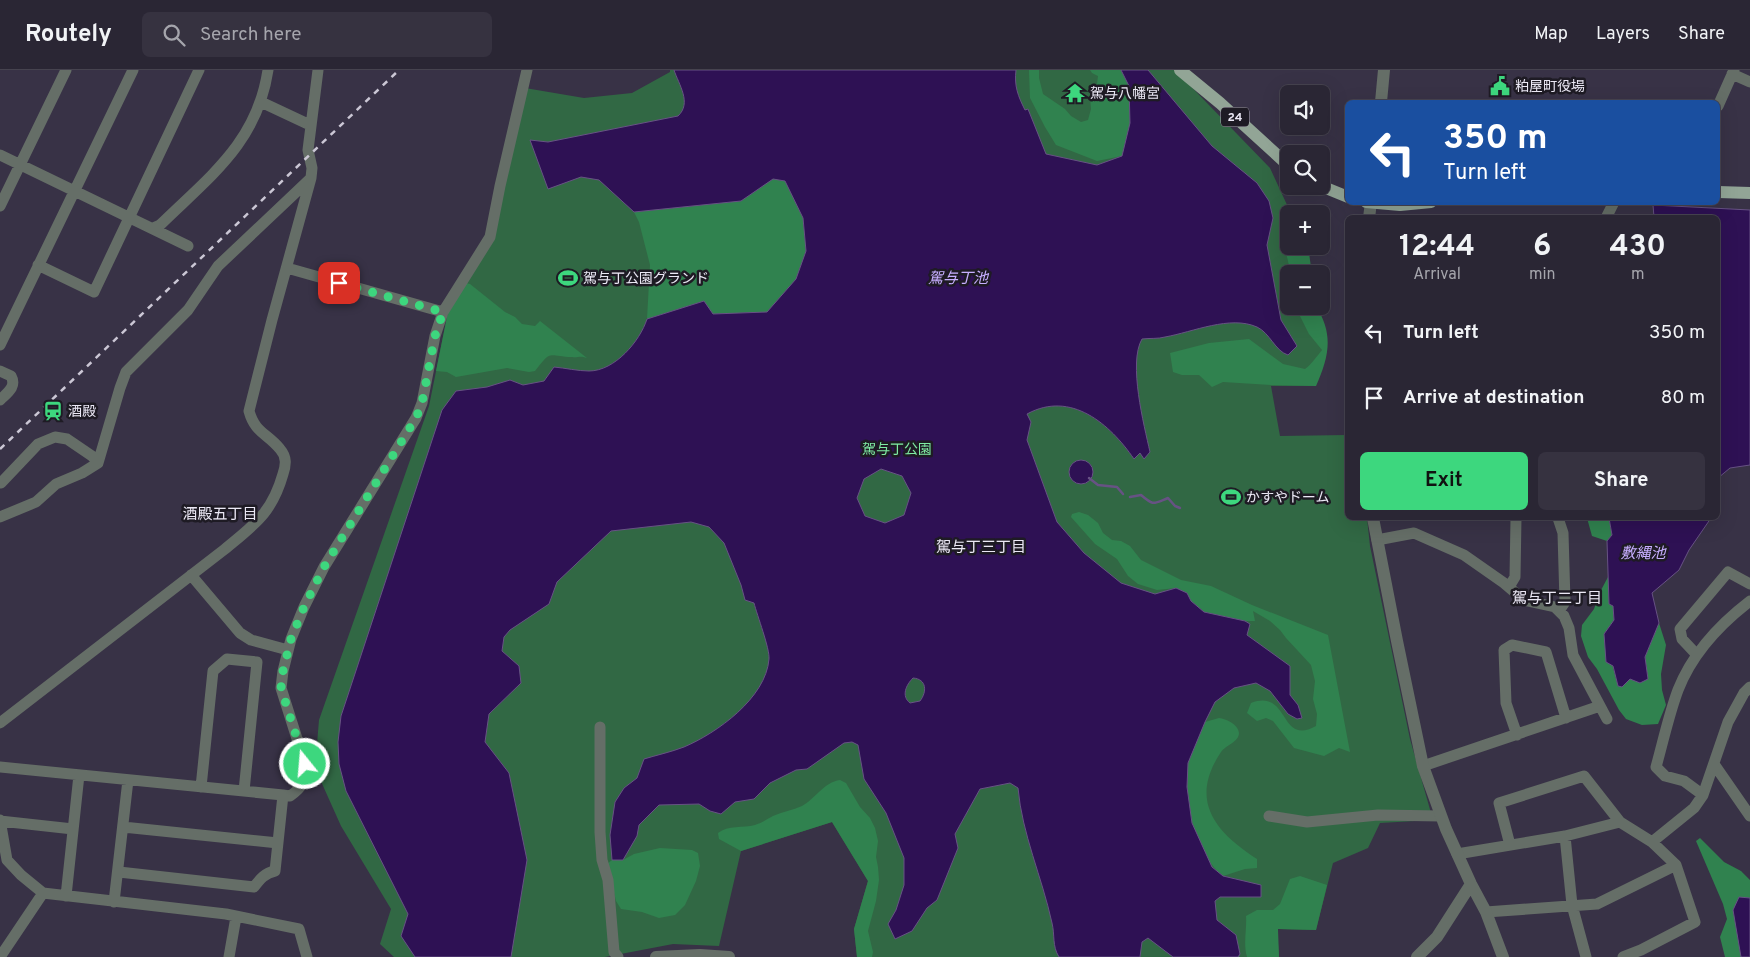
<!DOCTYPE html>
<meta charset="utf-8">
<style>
body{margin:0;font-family:Overpass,"Noto Sans JP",sans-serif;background:#363240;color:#f1f3f6;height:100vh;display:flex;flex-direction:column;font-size:19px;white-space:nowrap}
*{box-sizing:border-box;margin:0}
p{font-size:16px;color:#a5a5ac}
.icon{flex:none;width:28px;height:28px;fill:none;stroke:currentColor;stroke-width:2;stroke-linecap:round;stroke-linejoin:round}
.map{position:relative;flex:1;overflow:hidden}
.details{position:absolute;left:1345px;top:145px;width:375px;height:305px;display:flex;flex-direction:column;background:#2a2634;border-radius:8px;box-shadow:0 5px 20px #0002,0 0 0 1px #46434f}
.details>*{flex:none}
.top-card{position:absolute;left:1345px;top:30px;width:375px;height:105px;border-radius:8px;box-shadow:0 5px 20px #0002,0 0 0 1px #46434f;background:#1a4fa0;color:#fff;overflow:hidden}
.buttons{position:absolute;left:1280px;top:15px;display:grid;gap:10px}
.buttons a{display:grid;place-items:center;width:50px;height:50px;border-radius:8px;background:#2a2634;box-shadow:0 5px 20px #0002,0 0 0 1px #46434f;font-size:25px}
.pin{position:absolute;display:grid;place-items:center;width:42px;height:42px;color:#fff;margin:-21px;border-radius:10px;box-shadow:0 2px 8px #0006}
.me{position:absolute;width:55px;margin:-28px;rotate:343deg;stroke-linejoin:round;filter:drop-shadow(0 0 4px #0008)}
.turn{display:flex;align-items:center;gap:18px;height:105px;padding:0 15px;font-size:22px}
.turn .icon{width:65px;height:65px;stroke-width:2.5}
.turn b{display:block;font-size:35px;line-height:42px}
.eta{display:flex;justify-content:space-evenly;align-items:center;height:85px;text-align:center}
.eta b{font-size:30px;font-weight:700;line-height:35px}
.action{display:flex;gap:10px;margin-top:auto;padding:10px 15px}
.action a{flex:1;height:58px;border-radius:8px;background:#3dd77e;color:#111;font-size:20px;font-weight:700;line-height:58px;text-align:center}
.action a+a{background:#363240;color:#f1f3f6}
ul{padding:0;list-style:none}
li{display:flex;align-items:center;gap:15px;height:65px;padding:0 15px}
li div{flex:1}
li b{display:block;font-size:19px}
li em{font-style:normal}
header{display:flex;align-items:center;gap:30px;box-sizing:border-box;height:70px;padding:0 25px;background:#2a2634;border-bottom:1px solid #46434f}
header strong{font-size:24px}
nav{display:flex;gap:28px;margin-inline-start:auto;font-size:18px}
.search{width:350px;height:45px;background:#363240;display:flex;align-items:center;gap:12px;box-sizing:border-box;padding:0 18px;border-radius:8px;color:#a5a5ac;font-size:19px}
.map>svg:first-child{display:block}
.green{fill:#316844}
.forest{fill:#30824f}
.water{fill:#2e1154;stroke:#675284;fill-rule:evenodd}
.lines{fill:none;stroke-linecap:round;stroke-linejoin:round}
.stream{stroke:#675284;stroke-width:2.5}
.minor{stroke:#656e67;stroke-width:11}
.tertiary{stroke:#656e67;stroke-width:12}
.primary{stroke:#92a596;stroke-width:12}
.rail{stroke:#cbc7d5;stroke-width:2.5;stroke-dasharray:6 6;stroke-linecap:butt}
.route{stroke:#3dd77e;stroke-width:9;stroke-dasharray:0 16.2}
.labels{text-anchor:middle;stroke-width:5;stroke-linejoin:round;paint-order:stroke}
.shield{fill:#1e1b24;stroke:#aeaab6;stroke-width:1}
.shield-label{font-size:12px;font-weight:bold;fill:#ebe8f5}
.poi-label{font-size:14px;fill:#ebe8f5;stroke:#1e1b24;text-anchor:start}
.park-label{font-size:14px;fill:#7feba3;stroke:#1e1b24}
.water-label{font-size:15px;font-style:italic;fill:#c7aeff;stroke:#1e1b24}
.neighbourhood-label{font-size:15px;fill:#ebe8f5;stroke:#1e1b24}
</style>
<header>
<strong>Routely</strong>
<div class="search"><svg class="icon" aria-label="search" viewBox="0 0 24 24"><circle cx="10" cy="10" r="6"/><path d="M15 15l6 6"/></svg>Search here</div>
<nav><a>Map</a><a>Layers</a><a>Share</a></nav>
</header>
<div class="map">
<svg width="1750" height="887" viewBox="0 0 1750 887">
<rect width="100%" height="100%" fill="#383246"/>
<path class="green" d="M 670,0 L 1175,0 L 1270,98 L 1288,137 L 1300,139 L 1301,144 L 1289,144 L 1289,176 L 1308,204 L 1289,204 L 1289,236 L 1314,236 L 1322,280 L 1316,316 L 1271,316 L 1280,366 L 1347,365 L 1348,448 L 1367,448 L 1370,476 L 1410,669 L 1433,750 L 1380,753 L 1368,778 L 1333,793 L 1316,860 L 1277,859 L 1279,887 L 857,887 L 854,859 L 868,811 L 832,752 L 741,781 L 719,876 L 673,874 L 605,887 L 394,887 L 380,874 L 391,839 L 341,756 L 315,698 L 319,650 L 429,336 L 448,242 L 492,169 L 525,18 L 584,28 L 632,23 L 670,2 Z"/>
<path class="forest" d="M 1029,0 L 1039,0 L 1039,8 L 1043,24 L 1065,39 L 1071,46 L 1081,52 L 1088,50 L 1091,39 L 1090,27 L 1097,14 L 1098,6 L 1092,3 L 1090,0 L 1121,0 L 1129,16 L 1130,53 L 1122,86 L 1097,91 L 1056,75 L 1045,57 L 1030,28 Z
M 773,108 L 785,111 L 803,148 L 806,181 L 796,209 L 767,242 L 712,244 L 704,231 L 647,249 L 650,195 L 639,152 L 634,142 L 741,131 Z
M 1287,135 L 1302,144 L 1289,144 L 1289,176 L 1308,176 L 1312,204 L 1291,204 L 1284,174 Z
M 465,213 L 470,214 L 505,242 L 515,247 L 522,254 L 535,256 L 540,251 L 587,288 C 579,285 579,288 572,287 C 547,286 552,279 535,301 L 529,302 L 507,298 L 456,307 L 447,302 L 436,301 L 448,242 Z
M 1295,236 L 1316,236 C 1334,265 1329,286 1316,316 L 1271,315 L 1223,312 L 1212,317 L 1199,305 L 1182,305 L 1173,302 L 1170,283 L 1209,273 L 1249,269 L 1283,294 L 1305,299 C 1311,295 1317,286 1322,280 L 1309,264 Z
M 1079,442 L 1088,445 L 1098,453 L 1103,463 L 1112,470 L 1121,471 L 1130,476 L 1141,490 L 1181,510 L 1211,516 L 1252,535 L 1328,565 L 1350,682 L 1339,678 L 1324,686 L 1294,678 L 1273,651 L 1266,648 L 1257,651 L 1247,643 L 1251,633 C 1290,618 1279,677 1316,656 L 1317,644 L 1313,629 L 1315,611 L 1311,595 L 1286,568 L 1280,560 L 1270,551 L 1253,541 L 1255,551 L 1245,551 L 1204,542 L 1191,531 L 1187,523 L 1176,518 L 1157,520 L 1138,514 L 1128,506 L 1117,489 L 1095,474 L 1071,447 L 1072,444 Z
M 1587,448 L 1609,448 L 1612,465 L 1607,471 L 1592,466 Z
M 1608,507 L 1609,534 L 1613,536 L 1614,550 L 1604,564 L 1618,616 L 1630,609 L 1648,609 L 1645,587 L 1659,553 L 1666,575 L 1661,604 L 1662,620 L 1666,635 L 1658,654 L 1642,655 L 1626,649 L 1619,640 L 1597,599 L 1588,587 L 1581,566 L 1582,555 L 1594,539 L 1600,522 Z
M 1219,648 C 1226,649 1238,654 1239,663 C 1239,672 1226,675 1221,682 C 1189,730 1214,761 1257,789 L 1257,798 L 1245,799 L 1223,806 C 1195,784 1183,729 1188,695 C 1190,681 1199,666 1205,652 Z
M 840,710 L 846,713 L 860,737 L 870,748 L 875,758 L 878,771 L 876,787 L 878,797 L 879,810 L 876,831 L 868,861 L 873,882 L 872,887 L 857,887 L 854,859 L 868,811 L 832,752 L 741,781 L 719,769 L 718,763 C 728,755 743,758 755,755 C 762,753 767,749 773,746 C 782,742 793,740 802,736 C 815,729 824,712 840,710 Z
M 1700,768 L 1724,792 L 1741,801 L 1750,810 L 1750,887 L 1725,887 L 1720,867 L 1727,849 L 1723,834 L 1696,771 Z
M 660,778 L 692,780 L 698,783 L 700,796 L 696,811 L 685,835 L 675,845 L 659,848 L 642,842 L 621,839 L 616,831 L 607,794 L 612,790 L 623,790 L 634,784 Z
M 1300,806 L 1327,815 L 1316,860 L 1278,859 L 1279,887 L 1247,887 C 1243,874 1247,859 1246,846 L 1257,840 L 1273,840 L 1280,834 L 1290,809 Z"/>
<path class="water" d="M 674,0 L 1016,0 C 1014,16 1018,26 1025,40 L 1028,39 L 1046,84 L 1097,95 L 1122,86 L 1130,53 L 1129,16 L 1121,0 L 1148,0 L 1212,76 L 1257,113 L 1269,131 L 1273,148 L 1267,175 L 1281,250 L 1297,276 L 1288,285 C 1275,281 1270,263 1257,257 C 1230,245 1193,262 1165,267 C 1158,269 1150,268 1142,269 C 1128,293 1144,355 1150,382 L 1144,389 L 1140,383 L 1134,389 C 1110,354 1071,320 1027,344 L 1031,352 L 1027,370 L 1057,452 L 1084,483 L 1121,513 L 1155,524 L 1176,518 L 1187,523 L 1191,531 L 1204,542 L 1245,551 L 1250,554 L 1247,565 L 1290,596 L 1290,625 L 1298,635 L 1302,648 L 1297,649 L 1288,644 L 1270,621 L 1256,613 L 1234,618 L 1215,632 L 1205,652 L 1188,693 L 1187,717 L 1192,753 L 1212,797 L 1223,806 L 1261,815 L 1261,827 L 1220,827 L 1215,831 L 1217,850 L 1236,865 L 1240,884 L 1238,887 L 1173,887 L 1148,868 L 1142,872 L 1140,887 L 1059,887 C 1052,876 1055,865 1052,853 C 1042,807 1022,764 1018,718 L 1010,713 L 980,719 L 955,764 L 958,778 L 937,830 L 927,838 L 912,861 L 895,869 L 888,854 L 896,840 L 904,815 L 904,788 L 886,743 L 864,709 L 858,675 L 852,672 L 844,673 L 807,699 L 796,700 L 770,713 L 754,729 L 735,732 L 721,744 L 710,741 L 699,734 L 659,735 L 639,755 L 637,766 L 623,790 L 612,790 L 610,765 L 615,732 L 624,718 L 637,708 L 644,689 C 657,685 671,682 684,677 C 717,663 766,628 769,589 C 770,579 757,545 754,533 L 745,530 L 741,515 L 724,473 L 709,457 L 691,452 L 611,461 L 557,512 L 549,534 L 510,560 L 504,567 L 502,581 L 519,596 L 521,613 L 489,644 L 485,672 L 509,703 L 527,790 L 511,887 L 415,887 L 401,866 L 408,844 L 346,721 L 339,694 L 338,672 L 341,646 L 442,340 L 456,321 L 487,317 L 510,310 L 523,315 L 544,311 L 554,297 C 565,298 578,301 589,301 C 615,301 640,271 647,249 L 704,231 L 713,244 L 767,242 L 796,209 L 806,181 L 803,148 L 785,111 L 773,109 L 741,131 L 634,142 L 599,110 L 581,107 L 548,119 L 530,70 L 548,72 L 678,46 C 692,33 679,15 674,0 ZM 881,399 L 902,406 L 911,423 L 904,445 L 885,453 L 865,446 L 857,428 L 864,409 ZM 913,608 C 927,609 927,622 920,631 L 910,633 C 901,626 906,615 913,608 Z
M 1653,135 L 1750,140 L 1750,395 L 1730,398 L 1718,408 L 1718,148 L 1654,147 Z
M1069 402a12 12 0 1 1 24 0a12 12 0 1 1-24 0Z
M 1609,448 L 1711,448 L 1689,480 L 1679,500 L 1652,523 L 1659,553 L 1645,587 L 1648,609 L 1640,613 L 1630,609 L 1622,617 L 1618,616 L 1613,596 L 1606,592 L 1604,564 L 1614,550 L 1613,536 L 1609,534 L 1607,471 L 1612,465 Z
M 1739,827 L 1750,828 L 1750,887 L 1741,887 L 1733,840 Z"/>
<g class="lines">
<path class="stream" d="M 1089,408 L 1098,415 L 1117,417 L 1123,424
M 1130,427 L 1141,425 C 1154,436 1153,434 1168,428 L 1175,436 L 1180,438"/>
<path class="minor" d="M 1732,4 L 1750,12
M 261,32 L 310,55
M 1718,36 L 1734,0
M 0,85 L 188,176
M 0,136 L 66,0
M 1606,148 L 1614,132
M 153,158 L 160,155 C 210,106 257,73 268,0
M 38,195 L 94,222 L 199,0
M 287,198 L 443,242
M 0,275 L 133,0
M 0,301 L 11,306 C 17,317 7,323 0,330
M 1,413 L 38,374 L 55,367 L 67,369 L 92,386 L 98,393
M 0,447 L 36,432 L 56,414 L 82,403 L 98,393 L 120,318 L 126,302 L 188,240 L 218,196 L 310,109
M 1558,448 L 1563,463 L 1565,532 L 1559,541
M 1377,470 L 1414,463 L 1464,485 L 1504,513 L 1524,530 L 1555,537 L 1564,546 L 1569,558 L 1573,585 L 1607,649
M 191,505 L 240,563 L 251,570 L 288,580
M 1509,517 L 1515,507 L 1516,448
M 1697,585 L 1682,569 L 1680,559 L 1728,502 L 1750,514
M 0,653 L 225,479 C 255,454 272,443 283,404 C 286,395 287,387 280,379 C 267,363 255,363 249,341 L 272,250 L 311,108 L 312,98 L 308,80 L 318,0
M 600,657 L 600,762 L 602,790 L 608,810 L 614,882 L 618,887
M 1517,665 L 1506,633 L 1504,580 L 1512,575 L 1546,582 L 1566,648
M 1714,694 L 1750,746
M 1423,696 L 1600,636
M 0,697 L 283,725 L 290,726 C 303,717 307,709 305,694 L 281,618 L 283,601 L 291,569 L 304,537 L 324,497 L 416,348 L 422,333 L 435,266 L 443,242 L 490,167 L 500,116 L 527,0
M 201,717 L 213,601 L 227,589 L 257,592 L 244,721
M 1703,725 L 1684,711 L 1665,706 L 1656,697 C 1663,672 1669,644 1678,620 C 1692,584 1720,554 1750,531
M 1269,746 L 1307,752 L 1378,745 L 1441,746
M 0,750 L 7,790 L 21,805 L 43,823 L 226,844 L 299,859 L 307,887
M 0,751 L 73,759
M 123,757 L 278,773
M 1565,766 L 1572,835 L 1586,887
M 1652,772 L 1694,738 L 1703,725 L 1728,652 L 1744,623 L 1750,617
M 1510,775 L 1499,733 L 1584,706 L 1620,752 L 1652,772 L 1676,795 L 1695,852 L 1641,880 L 1623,887
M 1457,784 L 1565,766 L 1620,752
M 119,802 L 254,817 C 260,809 265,803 275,801 L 283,725
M 66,826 L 79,705
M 114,832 L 128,710
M 1486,842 L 1597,834 L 1676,795
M 0,887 L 43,823
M 229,887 L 236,847"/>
<path class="tertiary" d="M 1381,32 L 1384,0
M 1369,148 L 1371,132
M 1373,448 L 1397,571 L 1423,696 L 1446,759 L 1471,814 L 1486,842 L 1503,887
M 656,887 L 700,885 L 729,887
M 1417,887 L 1437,867 L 1471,814"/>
<path class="primary" d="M 1180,0 L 1220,33 L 1289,96
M 1321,116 L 1348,127
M 1718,122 L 1750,123
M 1366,132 L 1400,135 L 1431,132"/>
<path class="rail" d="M 0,379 L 399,0"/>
</g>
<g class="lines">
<path class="route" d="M 305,694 L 281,618 L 283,601 L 291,569 L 304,537 L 324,497 L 416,348 L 422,333 L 435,266 L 443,242 L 339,213"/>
</g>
<defs>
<symbol id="civic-bare" viewBox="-9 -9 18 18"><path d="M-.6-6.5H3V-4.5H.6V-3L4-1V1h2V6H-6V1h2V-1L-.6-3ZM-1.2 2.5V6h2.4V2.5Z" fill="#3dd77e" stroke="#1e1b24" stroke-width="2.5" paint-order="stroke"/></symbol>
<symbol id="temple-bare" viewBox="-9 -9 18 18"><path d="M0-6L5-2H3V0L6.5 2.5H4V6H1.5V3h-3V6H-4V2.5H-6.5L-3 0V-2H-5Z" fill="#3dd77e" stroke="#1e1b24" stroke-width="2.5" paint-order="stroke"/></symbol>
<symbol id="stadium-bare" viewBox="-9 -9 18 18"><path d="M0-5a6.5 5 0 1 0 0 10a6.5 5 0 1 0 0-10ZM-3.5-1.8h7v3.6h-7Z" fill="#3dd77e" stroke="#1e1b24" stroke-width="2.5" paint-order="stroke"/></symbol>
<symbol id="station-bare" viewBox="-9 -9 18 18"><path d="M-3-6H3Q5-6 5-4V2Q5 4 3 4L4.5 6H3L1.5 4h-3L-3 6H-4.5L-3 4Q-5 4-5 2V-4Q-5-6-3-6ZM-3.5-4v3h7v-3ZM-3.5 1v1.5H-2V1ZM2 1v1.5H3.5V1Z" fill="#3dd77e" stroke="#1e1b24" stroke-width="2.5" paint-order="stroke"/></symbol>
</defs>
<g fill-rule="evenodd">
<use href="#civic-bare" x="1486" y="2" width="28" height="28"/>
<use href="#temple-bare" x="1061" y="9" width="28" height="28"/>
<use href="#stadium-bare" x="554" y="194" width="28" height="28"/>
<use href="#station-bare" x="39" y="327" width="28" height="28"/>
<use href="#stadium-bare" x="1217" y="413" width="28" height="28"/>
</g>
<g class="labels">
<rect class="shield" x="1221" y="37.5" width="28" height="19" rx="4"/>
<g class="shield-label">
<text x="1235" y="51">24</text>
</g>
<g class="poi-label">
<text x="1515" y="21">粕屋町役場</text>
<text x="1090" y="28">駕与八幡宮</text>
<text x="583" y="213">駕与丁公園グランド</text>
<text x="68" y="346">酒殿</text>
<text x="1246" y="432">かすやドーム</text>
</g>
<g class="park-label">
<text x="897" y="384">駕与丁公園</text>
</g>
<g class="water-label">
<text x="958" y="213">駕与丁池</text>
<text x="1643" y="488">敷縄池</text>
</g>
<g class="neighbourhood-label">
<text x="220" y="449">酒殿五丁目</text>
<text x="981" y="482">駕与丁三丁目</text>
<text x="1557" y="533">駕与丁二丁目</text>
</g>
</g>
</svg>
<div class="buttons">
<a><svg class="icon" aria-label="sound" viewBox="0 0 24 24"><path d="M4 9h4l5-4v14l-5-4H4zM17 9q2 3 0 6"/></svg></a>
<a><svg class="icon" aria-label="search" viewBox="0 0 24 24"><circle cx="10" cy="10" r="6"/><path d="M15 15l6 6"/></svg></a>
<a>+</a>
<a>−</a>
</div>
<div class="pin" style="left:339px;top:213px;background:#d93025"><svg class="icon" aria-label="arrive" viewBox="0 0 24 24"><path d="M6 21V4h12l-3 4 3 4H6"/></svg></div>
<svg class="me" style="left:305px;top:694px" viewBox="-20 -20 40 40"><circle r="17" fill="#3dd77e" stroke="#fff" stroke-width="3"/><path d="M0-11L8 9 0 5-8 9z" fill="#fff"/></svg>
<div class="top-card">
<div class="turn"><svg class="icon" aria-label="left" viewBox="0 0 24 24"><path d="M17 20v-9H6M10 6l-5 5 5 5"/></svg><div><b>350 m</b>Turn left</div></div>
</div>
<section class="details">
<div class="eta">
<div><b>12:44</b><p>Arrival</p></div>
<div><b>6</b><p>min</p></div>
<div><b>430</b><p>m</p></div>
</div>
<ul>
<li><svg class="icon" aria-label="left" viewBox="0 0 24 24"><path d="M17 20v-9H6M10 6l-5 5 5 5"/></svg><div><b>Turn left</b></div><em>350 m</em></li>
<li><svg class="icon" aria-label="arrive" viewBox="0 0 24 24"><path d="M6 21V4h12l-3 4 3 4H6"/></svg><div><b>Arrive at destination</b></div><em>80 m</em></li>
</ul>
<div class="action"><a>Exit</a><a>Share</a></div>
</section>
</div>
